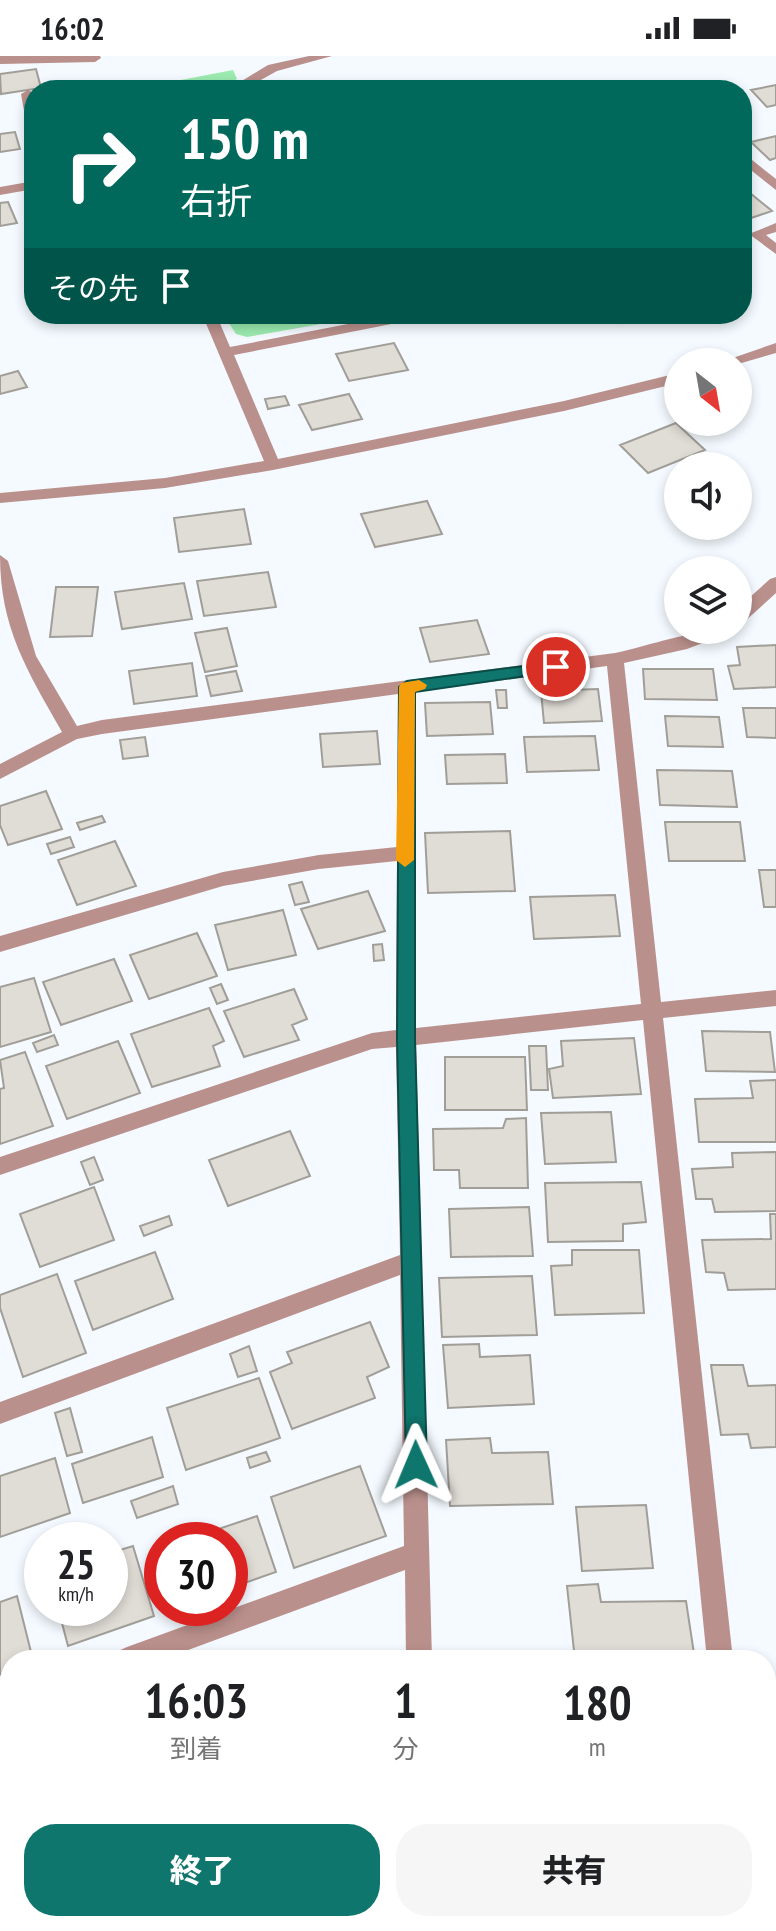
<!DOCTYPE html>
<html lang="ja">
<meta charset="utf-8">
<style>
body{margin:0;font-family:"PT Sans Narrow","Noto Sans JP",sans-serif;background:#f6f6f6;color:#202124;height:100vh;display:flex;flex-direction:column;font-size:30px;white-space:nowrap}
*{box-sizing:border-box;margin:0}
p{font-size:26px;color:#757577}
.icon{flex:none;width:44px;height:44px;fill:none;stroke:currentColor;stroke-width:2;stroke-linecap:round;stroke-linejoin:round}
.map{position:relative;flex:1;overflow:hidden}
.panel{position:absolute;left:0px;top:1594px;width:776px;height:282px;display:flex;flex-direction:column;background:#fff;border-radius:32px 32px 0 0;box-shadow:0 4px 12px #0003}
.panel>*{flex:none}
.banner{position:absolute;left:24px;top:24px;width:728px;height:244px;border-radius:32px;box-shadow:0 4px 12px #0003;background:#00695c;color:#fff;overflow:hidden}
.needle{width:52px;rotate:149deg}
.fabs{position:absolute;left:664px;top:292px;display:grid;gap:16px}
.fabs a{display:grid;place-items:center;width:88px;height:88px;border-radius:50%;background:#fff;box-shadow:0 4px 12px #0003;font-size:40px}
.speed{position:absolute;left:24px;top:1466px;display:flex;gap:16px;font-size:40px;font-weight:700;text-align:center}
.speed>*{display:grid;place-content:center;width:104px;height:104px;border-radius:50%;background:#fff;box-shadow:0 4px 12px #0003;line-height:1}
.speed small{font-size:20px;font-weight:400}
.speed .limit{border:12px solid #d22;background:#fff;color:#111}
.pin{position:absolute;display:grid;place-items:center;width:68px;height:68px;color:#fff;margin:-34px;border:4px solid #fff;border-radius:50%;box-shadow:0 2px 8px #0007}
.me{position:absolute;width:88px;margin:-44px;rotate:359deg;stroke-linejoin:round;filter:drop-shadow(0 0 6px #0008)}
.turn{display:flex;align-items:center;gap:28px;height:168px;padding:0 24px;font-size:36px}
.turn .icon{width:104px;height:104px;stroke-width:2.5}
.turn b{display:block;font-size:56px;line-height:68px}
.then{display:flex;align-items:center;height:76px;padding:0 24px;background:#0003;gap:16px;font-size:30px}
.eta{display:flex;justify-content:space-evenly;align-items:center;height:136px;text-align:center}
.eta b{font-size:48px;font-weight:800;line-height:56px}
.button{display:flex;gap:16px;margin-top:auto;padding:16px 24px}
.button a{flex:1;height:92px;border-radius:32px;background:#0f766e;color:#fff;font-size:32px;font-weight:800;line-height:92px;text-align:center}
.button a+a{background:#f6f6f6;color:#202124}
.status{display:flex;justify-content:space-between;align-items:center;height:56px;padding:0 40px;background:#fff;direction:ltr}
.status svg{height:22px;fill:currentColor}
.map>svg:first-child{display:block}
.green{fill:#9cebb0}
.building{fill:#e0dcd6;stroke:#a19e98;stroke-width:2}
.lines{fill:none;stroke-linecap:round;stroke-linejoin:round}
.minor{fill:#ba908c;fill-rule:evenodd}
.route{fill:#0f766e;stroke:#0a4d48;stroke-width:2}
.slow{fill:#f59e0b}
</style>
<div class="status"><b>16:02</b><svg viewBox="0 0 49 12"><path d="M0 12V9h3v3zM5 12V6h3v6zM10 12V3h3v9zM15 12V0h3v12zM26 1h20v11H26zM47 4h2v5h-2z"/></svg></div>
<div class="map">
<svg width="776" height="1875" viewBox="0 0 776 1875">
<rect width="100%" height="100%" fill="#f4faff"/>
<path class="green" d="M 233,14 L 237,23 L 215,34 L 162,34 L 155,29 Z
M 223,258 L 378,258 L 247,281 L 236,278 Z
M 766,1736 L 776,1736 L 776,1875 L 767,1875 L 766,1863 Z"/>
<path class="building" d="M 36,13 L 41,32 L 1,38 L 0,18 Z
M 776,29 L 776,49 L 767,51 L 751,34 Z
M 15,76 L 20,93 L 0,96 L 0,78 Z
M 776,80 L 776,102 L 770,104 L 751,86 Z
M 750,137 L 772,155 L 742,165 L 742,140 Z
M 8,146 L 17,167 L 0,170 L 0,147 Z
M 612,258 L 653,258 L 620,267 Z
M 394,287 L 408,314 L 349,325 L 336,298 Z
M 18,315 L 27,331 L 0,338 L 0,320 Z
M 349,338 L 362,363 L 312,374 L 299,349 Z
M 285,340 L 289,349 L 268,353 L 265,343 Z
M 676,367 L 705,394 L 648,417 L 620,389 Z
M 427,445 L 442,478 L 375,491 L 361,458 Z
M 244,453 L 251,488 L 179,496 L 174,462 Z
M 268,516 L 276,551 L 204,560 L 197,525 Z
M 184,527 L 192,563 L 122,573 L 115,536 Z
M 56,531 L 98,531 L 92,580 L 50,581 Z
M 477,564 L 489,598 L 430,606 L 420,572 Z
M 227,572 L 237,610 L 205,616 L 195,577 Z
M 776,589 L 776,631 L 734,633 L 728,610 L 740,609 L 737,591 Z
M 192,607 L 197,640 L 134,648 L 129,615 Z
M 643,613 L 713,613 L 717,644 L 645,643 Z
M 236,615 L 242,635 L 211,640 L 206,620 Z
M 598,633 L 602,665 L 544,667 L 541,635 Z
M 496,634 L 506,634 L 507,652 L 498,652 Z
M 490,646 L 493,678 L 427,680 L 425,647 Z
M 743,652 L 776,652 L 776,682 L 747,681 Z
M 665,660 L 719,661 L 723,691 L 668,690 Z
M 377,675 L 380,708 L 323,711 L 320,678 Z
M 595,680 L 599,714 L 527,716 L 524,681 Z
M 145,681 L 148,700 L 123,703 L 120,684 Z
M 505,698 L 507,727 L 447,728 L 445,699 Z
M 657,714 L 732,715 L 737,751 L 660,749 Z
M 46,735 L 62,773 L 8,789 L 0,769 L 0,750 Z
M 102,760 L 105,766 L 80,774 L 77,767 Z
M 665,766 L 740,766 L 745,805 L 669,805 Z
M 510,775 L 515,835 L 428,837 L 425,777 Z
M 70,781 L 74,791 L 51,798 L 47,788 Z
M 115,785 L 136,830 L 77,849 L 58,804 Z
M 759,814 L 776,814 L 776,851 L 764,851 Z
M 302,826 L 309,846 L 295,849 L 289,829 Z
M 368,835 L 385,875 L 318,893 L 301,853 Z
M 615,839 L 620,880 L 534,883 L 530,841 Z
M 283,854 L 296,899 L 228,914 L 215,869 Z
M 197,877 L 217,920 L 149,943 L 130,899 Z
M 382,888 L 384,904 L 374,905 L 373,889 Z
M 114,903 L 132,945 L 61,969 L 43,926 Z
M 34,922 L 51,976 L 0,991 L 0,931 Z
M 221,928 L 228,944 L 217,948 L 210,932 Z
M 294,933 L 307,963 L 292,969 L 299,984 L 244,1001 L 224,955 Z
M 209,952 L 224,985 L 213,990 L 220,1010 L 152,1031 L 131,978 Z
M 702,975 L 770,976 L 775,1016 L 706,1015 Z
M 54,979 L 58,989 L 37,996 L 33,987 Z
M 634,982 L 641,1038 L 553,1042 L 549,1013 L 563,1010 L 561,985 Z
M 118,985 L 140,1037 L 67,1063 L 46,1010 Z
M 529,990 L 546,990 L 548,1034 L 531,1034 Z
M 25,996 L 53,1070 L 0,1088 L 0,1033 L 4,1032 L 0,1004 Z
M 445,1001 L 525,1001 L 527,1054 L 445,1054 Z
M 776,1024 L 776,1086 L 699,1086 L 695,1043 L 753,1042 L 750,1025 Z
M 611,1056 L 616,1106 L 545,1108 L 541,1057 Z
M 526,1062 L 528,1132 L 460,1132 L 459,1114 L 434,1114 L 433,1073 L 503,1072 L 506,1063 Z
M 290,1075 L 310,1120 L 228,1150 L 209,1104 Z
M 776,1096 L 776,1155 L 715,1156 L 712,1143 L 696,1143 L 692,1113 L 733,1111 L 732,1097 Z
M 94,1101 L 103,1124 L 90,1129 L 81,1106 Z
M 641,1126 L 646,1166 L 623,1168 L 623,1185 L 548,1186 L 545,1127 Z
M 94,1131 L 114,1184 L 40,1211 L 20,1158 Z
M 529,1151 L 533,1200 L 451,1201 L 449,1153 Z
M 770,1158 L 776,1158 L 776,1233 L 728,1234 L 724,1217 L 706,1216 L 702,1184 L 771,1183 Z
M 169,1160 L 172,1169 L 144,1180 L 140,1170 Z
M 572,1194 L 639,1194 L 644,1257 L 555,1259 L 551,1210 L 572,1209 Z
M 155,1196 L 173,1243 L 93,1274 L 75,1225 Z
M 57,1218 L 86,1297 L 23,1321 L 0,1252 L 0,1239 Z
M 532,1220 L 537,1279 L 442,1281 L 439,1222 Z
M 370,1266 L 389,1311 L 367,1321 L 375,1342 L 292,1373 L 270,1316 L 292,1307 L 287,1296 Z
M 479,1288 L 480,1301 L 530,1299 L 534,1348 L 448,1352 L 443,1289 Z
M 249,1290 L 257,1315 L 238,1321 L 230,1298 Z
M 711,1309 L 743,1309 L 748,1330 L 776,1329 L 776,1391 L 751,1392 L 748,1378 L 721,1379 Z
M 259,1322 L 280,1382 L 186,1414 L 167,1352 Z
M 70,1352 L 82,1396 L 67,1400 L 55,1357 Z
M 152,1381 L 163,1421 L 83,1447 L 72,1408 Z
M 490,1382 L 492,1397 L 548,1396 L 553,1448 L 450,1450 L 446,1384 Z
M 266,1396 L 270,1405 L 250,1412 L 247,1402 Z
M 55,1402 L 70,1457 L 0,1481 L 0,1420 Z
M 360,1410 L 386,1480 L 294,1512 L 271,1441 Z
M 173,1430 L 178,1448 L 137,1462 L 131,1445 Z
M 646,1449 L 653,1512 L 582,1515 L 576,1451 Z
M 257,1460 L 276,1516 L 230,1532 L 230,1484 L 186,1484 Z
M 133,1490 L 154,1560 L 68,1590 L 58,1552 L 110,1552 L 110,1497 Z
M 598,1528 L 601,1546 L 686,1545 L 695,1604 L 575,1604 L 567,1530 Z
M 17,1540 L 33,1604 L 10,1604 L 10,1616 L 0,1619 L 0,1546 Z
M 10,1712 L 10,1800 L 0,1803 L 0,1716 Z
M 10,1819 L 10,1866 L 109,1866 L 86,1875 L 9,1875 L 0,1823 Z
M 591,1866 L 697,1866 L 700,1875 L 594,1875 Z"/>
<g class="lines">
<path class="minor" d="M 0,0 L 100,0 L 101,2 L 95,6 L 0,8 Z
M 309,0 L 332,0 L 277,15 L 243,34 L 227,34 L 268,9 Z
M 28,34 L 34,37 L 34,75 L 27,71 L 21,38 Z
M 742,96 L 776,123 L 776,134 L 742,107 Z
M 34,125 L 34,133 L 0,139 L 0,131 Z
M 776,167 L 776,176 L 766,179 L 776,187 L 776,198 L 749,178 Z
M 202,258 L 216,258 L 230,291 L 399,258 L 429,258 L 422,262 L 234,299 L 278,403 L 564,345 L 678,317 L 678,327 L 564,355 L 273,414 L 165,432 L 0,447 L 0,437 L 165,422 L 264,405 Z
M 776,287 L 776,297 L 738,308 L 721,306 Z
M 0,499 L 8,505 L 36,600 L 77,670 L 102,664 L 615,597 C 652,589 691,574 729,574 L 726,578 L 687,593 L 624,607 L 661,946 L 776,934 L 776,950 L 663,962 L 733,1604 L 707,1604 L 643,964 L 416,989 L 432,1604 L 406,1604 L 405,1514 L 161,1604 L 114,1604 L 118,1595 L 127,1591 L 404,1490 L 400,1219 L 0,1368 L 0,1346 L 400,1199 L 396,991 L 372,993 L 0,1119 L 0,1101 L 372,977 L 396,974 L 397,805 L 319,813 L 223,830 L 0,896 L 0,880 L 223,816 L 319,799 L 397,791 L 398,638 L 102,678 L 77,683 L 0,723 L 0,708 L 62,676 C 27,614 0,572 0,499 ZM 607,610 L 641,948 L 416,972 L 416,636 Z
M 776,521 L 776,537 L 744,566 L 738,568 L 738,552 L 770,523 Z
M 10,1634 L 10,1660 L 0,1663 L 0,1637 Z
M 766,1691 L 776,1692 L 776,1718 L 766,1717 Z
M 272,1866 L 318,1866 L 314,1875 L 268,1875 Z
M 732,1866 L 760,1866 L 761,1875 L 733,1875 Z"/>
</g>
<path class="route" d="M 556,606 L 564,611 L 561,615 L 415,636 L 415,983 L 427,1409 L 424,1417 L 416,1420 L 409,1417 L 406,1409 L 397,983 L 399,631 L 407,625 Z"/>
<path class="slow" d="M 419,624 L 427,629 L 425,633 L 415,636 L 414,804 L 405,811 L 396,804 L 399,631 L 401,627 Z"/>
</svg>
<div class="fabs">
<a><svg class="needle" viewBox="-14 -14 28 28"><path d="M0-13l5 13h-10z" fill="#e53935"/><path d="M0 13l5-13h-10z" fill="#757577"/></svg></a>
<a><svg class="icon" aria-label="sound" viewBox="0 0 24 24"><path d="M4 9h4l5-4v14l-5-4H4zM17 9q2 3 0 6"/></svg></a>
<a><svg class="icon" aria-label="layers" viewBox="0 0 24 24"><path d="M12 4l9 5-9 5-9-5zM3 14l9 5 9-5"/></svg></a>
</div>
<div class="speed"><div>25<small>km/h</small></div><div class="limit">30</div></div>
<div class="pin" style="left:556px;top:611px;background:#d93025"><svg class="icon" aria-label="arrive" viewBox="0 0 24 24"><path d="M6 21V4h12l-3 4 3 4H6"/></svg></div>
<svg class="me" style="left:416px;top:1409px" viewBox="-20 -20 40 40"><path d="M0-17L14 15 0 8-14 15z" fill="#0f766e" stroke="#fff" stroke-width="4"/></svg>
<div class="banner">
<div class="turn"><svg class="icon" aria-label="right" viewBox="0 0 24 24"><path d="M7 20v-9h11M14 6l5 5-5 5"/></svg><div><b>150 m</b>右折</div></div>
<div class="then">その先<svg class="icon" aria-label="arrive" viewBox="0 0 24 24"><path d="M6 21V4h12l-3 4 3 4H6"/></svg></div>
</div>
<section class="panel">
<div class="eta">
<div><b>16:03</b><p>到着</p></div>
<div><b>1</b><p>分</p></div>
<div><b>180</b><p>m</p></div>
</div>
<div class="button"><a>終了</a><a>共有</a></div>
</section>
</div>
